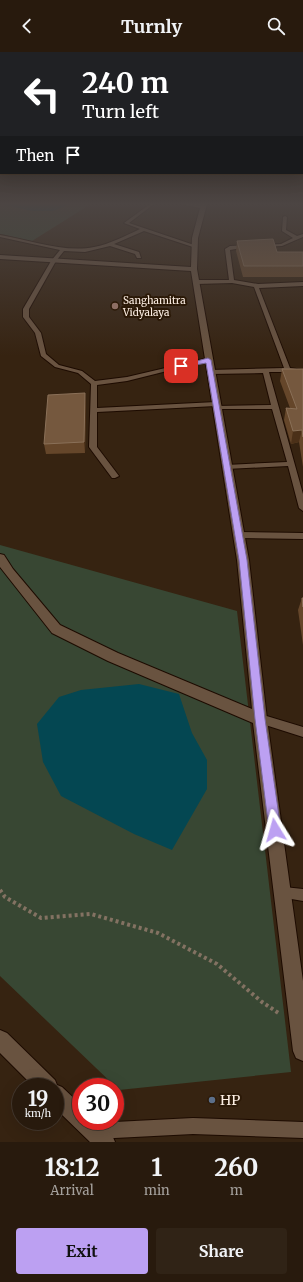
<!DOCTYPE html>
<style>
body{margin:0;font-family:Merriweather,serif;background:#302316;color:#f1f3f6;height:100vh;display:flex;flex-direction:column;font-size:15px;white-space:nowrap}
*{box-sizing:border-box;margin:0}
p{font-size:13px;color:#a5a19d}
.icon{flex:none;width:22px;height:22px;fill:none;stroke:currentColor;stroke-width:2;stroke-linecap:round;stroke-linejoin:round}
.map{position:relative;height:1090px;overflow:hidden}
.sheet{display:flex;flex-direction:column;background:#281a0d;flex:1}
.sheet>*{flex:none}
.hud{position:absolute;left:0px;top:0px;width:303px;height:122px;box-shadow:0 4px 16px #0002,0 0 0 1px #44382e;background:#202124;color:#fff;overflow:hidden}
.speed{position:absolute;left:12px;top:1026px;display:flex;gap:8px;font-size:20px;font-weight:700;text-align:center}
.speed>*{display:grid;place-content:center;width:52px;height:52px;border-radius:50%;background:#281a0d;box-shadow:0 4px 16px #0002,0 0 0 1px #44382e;line-height:1}
.speed small{font-size:10px;font-weight:400}
.speed .limit{border:6px solid #d22;background:#fff;color:#111}
.pin{position:absolute;display:grid;place-items:center;width:34px;height:34px;color:#fff;margin:-17px;border-radius:8px;box-shadow:0 2px 6px #0006}
.me{position:absolute;width:44px;margin:-22px;rotate:352deg;stroke-linejoin:round;filter:drop-shadow(0 0 3px #0008)}
.turn{display:flex;align-items:center;gap:14px;height:84px;padding:0 16px;font-size:18px}
.turn .icon{width:52px;height:52px;stroke-width:2.5}
.turn b{display:block;font-size:28px;line-height:34px}
.then{display:flex;align-items:center;height:38px;padding:0 16px;background:#0003;gap:8px;font-size:15px}
.eta{display:flex;justify-content:space-evenly;align-items:center;height:68px;text-align:center}
.eta b{font-size:24px;font-weight:700;line-height:28px}
.button{display:flex;gap:8px;margin-top:auto;padding:8px 16px}
.button a{flex:1;height:46px;border-radius:4px;background:#bca0f2;color:#111;font-size:16px;font-weight:700;line-height:46px;text-align:center}
.button a+a{background:#302316;color:#f1f3f6}
header{display:flex;justify-content:space-between;align-items:center;height:52px;padding:0 16px;background:#281a0d;font-size:18px;font-weight:700}
.map>svg:first-child{display:block}
.green{fill:#384733}
.water{fill:#044752}
.lines{fill:none;stroke-linecap:round;stroke-linejoin:round}
.lane-casing{stroke:#1d0b00;stroke-width:2}
.street-casing{stroke:#1d0b00;stroke-width:2}
.path{stroke:#837262;stroke-width:4;stroke-dasharray:3 3;stroke-linecap:butt}
.lane{fill:#695340;fill-rule:evenodd}
.street{fill:#695340;fill-rule:evenodd}
.wall{fill:#65462a}
.shaded-wall{fill:#4b3018}
.building{fill:#75583e;stroke:#8a7058}
.route{fill:#bca0f2;stroke:#7a689d}
.education-dot{fill:#8d6e63;stroke:#2b1907;stroke-width:1.5}
.service-dot{fill:#5c6f8a;stroke:#2b1907;stroke-width:1.5}
.labels{text-anchor:middle;stroke-width:4;stroke-linejoin:round;paint-order:stroke}
.far-poi-label{font-size:10px;fill:#fef0e5;stroke:#2b1907;text-anchor:start}
.near-poi-label{font-size:14px;fill:#fef0e5;stroke:#2b1907;text-anchor:start}
</style>
<header><svg class="icon" aria-label="back" viewBox="0 0 24 24"><path d="M15 5l-7 7 7 7"/></svg>Turnly<svg class="icon" aria-label="search" viewBox="0 0 24 24"><circle cx="10" cy="10" r="6"/><path d="M15 15l6 6"/></svg></header>
<div class="map">
<svg width="303" height="1090" viewBox="0 0 303 1090">
<rect width="100%" height="100%" fill="#362311"/>
<path class="green" d="M 0,152 L 91,152 L 32,189 L 0,182 Z
M 0,493 L 237,559 L 291,1020 L 119,1038 L 0,924 Z"/>
<path class="water" d="M 0,152 L 71,152 L 53,159 L 32,159 Z
M 139,632 L 179,642 L 192,681 L 207,708 L 207,737 L 172,798 L 134,782 L 61,744 L 43,710 L 37,672 L 59,645 L 81,638 Z"/>
<g class="lines">
<defs>
<path id="lane" d="M 150,152 L 154,152 L 129,171 L 197,194 L 193,195 L 144,179 L 114,192 L 139,200 L 141,206 L 137,206 L 135,202 L 110,194 L 85,200 L 64,199 L 56,209 L 29,257 L 29,265 L 41,281 L 46,302 L 59,313 L 82,319 L 95,329 L 127,325 L 208,306 L 211,308 L 127,329 L 97,333 L 97,356 L 216,350 L 219,352 L 216,354 L 271,353 L 263,321 L 210,322 L 207,320 L 210,318 L 284,316 L 254,235 L 232,231 L 196,232 L 193,230 L 196,228 L 229,228 L 225,197 L 230,194 L 250,193 L 250,195 L 248,195 L 230,198 L 234,228 L 258,232 L 303,230 L 303,234 L 259,236 L 290,316 L 303,318 L 303,322 L 291,320 L 269,320 L 303,442 L 303,459 L 299,456 L 288,414 L 226,417 L 222,415 L 226,413 L 287,410 L 272,357 L 214,357 L 213,356 L 216,354 L 97,360 L 97,395 L 119,424 L 115,426 L 112,426 L 89,395 L 91,332 L 78,321 L 55,315 L 41,304 L 35,281 L 23,265 L 23,257 L 51,209 L 60,198 L 0,185 L 0,183 C 29,188 65,201 94,195 C 110,192 125,184 140,177 L 124,171 Z
M 285,164 L 287,165 L 286,178 L 297,184 L 303,182 L 303,185 L 282,194 L 261,195 L 261,194 L 263,193 L 281,192 L 293,186 L 282,179 L 283,165 Z
M 238,480 L 303,481 L 303,487 L 238,486 L 234,483 Z
M 260,662 L 303,675 L 303,685 L 256,670 L 255,667 L 256,664 Z
M 284,835 L 303,837 L 303,849 L 280,845 L 278,841 L 280,837 Z
M 193,1066 L 303,1070 L 303,1086 L 193,1082 L 95,1087 L 90,1084 L 87,1079 L 90,1074 L 95,1071 Z"/>
<path id="street" d="M 181,152 L 207,152 L 198,186 L 197,217 L 249,508 L 267,667 L 303,929 L 303,1009 L 296,1006 L 293,999 L 253,671 L 108,609 L 52,581 L 0,515 L 0,502 L 4,503 L 13,517 L 60,573 L 118,601 L 252,657 L 237,508 L 191,219 L 0,207 L 0,203 L 191,215 L 192,186 L 200,156 Z
M 0,978 L 7,981 L 55,1028 L 57,1033 L 62,1035 L 81,1053 L 81,1069 L 98,1069 L 112,1083 L 115,1090 L 90,1090 L 55,1056 L 55,1035 L 34,1035 L 0,1001 Z"/>
</defs>
<use href="#lane" class="lane-casing"/>
<use href="#street" class="street-casing"/>
<path class="path" d="M 0,838 L 5,845 L 41,866 L 91,862 L 158,881 L 217,912 L 262,950 L 280,962"/>
<use href="#lane" class="lane"/>
<use href="#street" class="street"/>
</g>
<path class="wall" d="M 237,189 L 277,200 L 303,200 L 303,225 L 243,225 L 236,199 Z
M 282,317 L 303,317 L 303,415 L 299,390 L 291,392 L 284,368 L 286,356 L 290,356 L 280,329 Z
M 86,352 L 85,401 L 46,402 L 44,392 Z
M 302,546 L 303,546 L 303,593 L 298,558 Z"/>
<path class="shaded-wall" d="M 85,341 L 86,352 L 85,401 L 84,390 Z
M 302,378 L 299,390 L 291,392 L 293,379 Z"/>
<path class="building" d="M 273,187 L 277,200 L 303,200 L 303,214 L 244,214 L 237,189 Z
M 282,317 L 303,317 L 303,385 L 302,378 L 293,379 L 286,356 L 297,357 Z
M 85,341 L 84,390 L 44,392 L 48,343 Z
M 302,546 L 303,546 L 303,555 Z"/>
<linearGradient id="sky" x2="0" y2="1"><stop stop-color="#1e1309"/><stop offset="0.5" stop-color="#4c4543"/><stop offset="1" stop-color="#4c4543" stop-opacity="0"/></linearGradient>
<rect width="303" height="304" fill="url(#sky)"/>
<path class="route" d="M 208,306 L 211,308 L 247,508 L 265,667 L 281,778 L 279,782 L 275,784 L 271,782 L 269,778 L 255,667 L 239,508 L 206,311 L 181,316 L 178,314 Z"/>
<circle class="education-dot" cx="115" cy="254" r="4"/>
<circle class="service-dot" cx="212" cy="1048" r="4"/>
<g class="labels">
<g class="far-poi-label">
<text x="123" y="252">Sanghamitra<tspan x="123" dy="12">Vidyalaya</tspan></text>
</g>
<g class="near-poi-label">
<text x="220" y="1053">HP</text>
</g>
</g>
</svg>
<div class="speed"><div>19<small>km/h</small></div><div class="limit">30</div></div>
<div class="pin" style="left:181px;top:314px;background:#d93025"><svg class="icon" aria-label="arrive" viewBox="0 0 24 24"><path d="M6 21V4h12l-3 4 3 4H6"/></svg></div>
<svg class="me" style="left:275px;top:778px" viewBox="-20 -20 40 40"><path d="M0-17L14 15 0 8-14 15z" fill="#bca0f2" stroke="#fff" stroke-width="4"/></svg>
<div class="hud">
<div class="turn"><svg class="icon" aria-label="left" viewBox="0 0 24 24"><path d="M17 20v-9H6M10 6l-5 5 5 5"/></svg><div><b>240 m</b>Turn left</div></div>
<div class="then">Then<svg class="icon" aria-label="arrive" viewBox="0 0 24 24"><path d="M6 21V4h12l-3 4 3 4H6"/></svg></div>
</div>
</div>
<section class="sheet">
<div class="eta">
<div><b>18:12</b><p>Arrival</p></div>
<div><b>1</b><p>min</p></div>
<div><b>260</b><p>m</p></div>
</div>
<div class="button"><a>Exit</a><a>Share</a></div>
</section>
